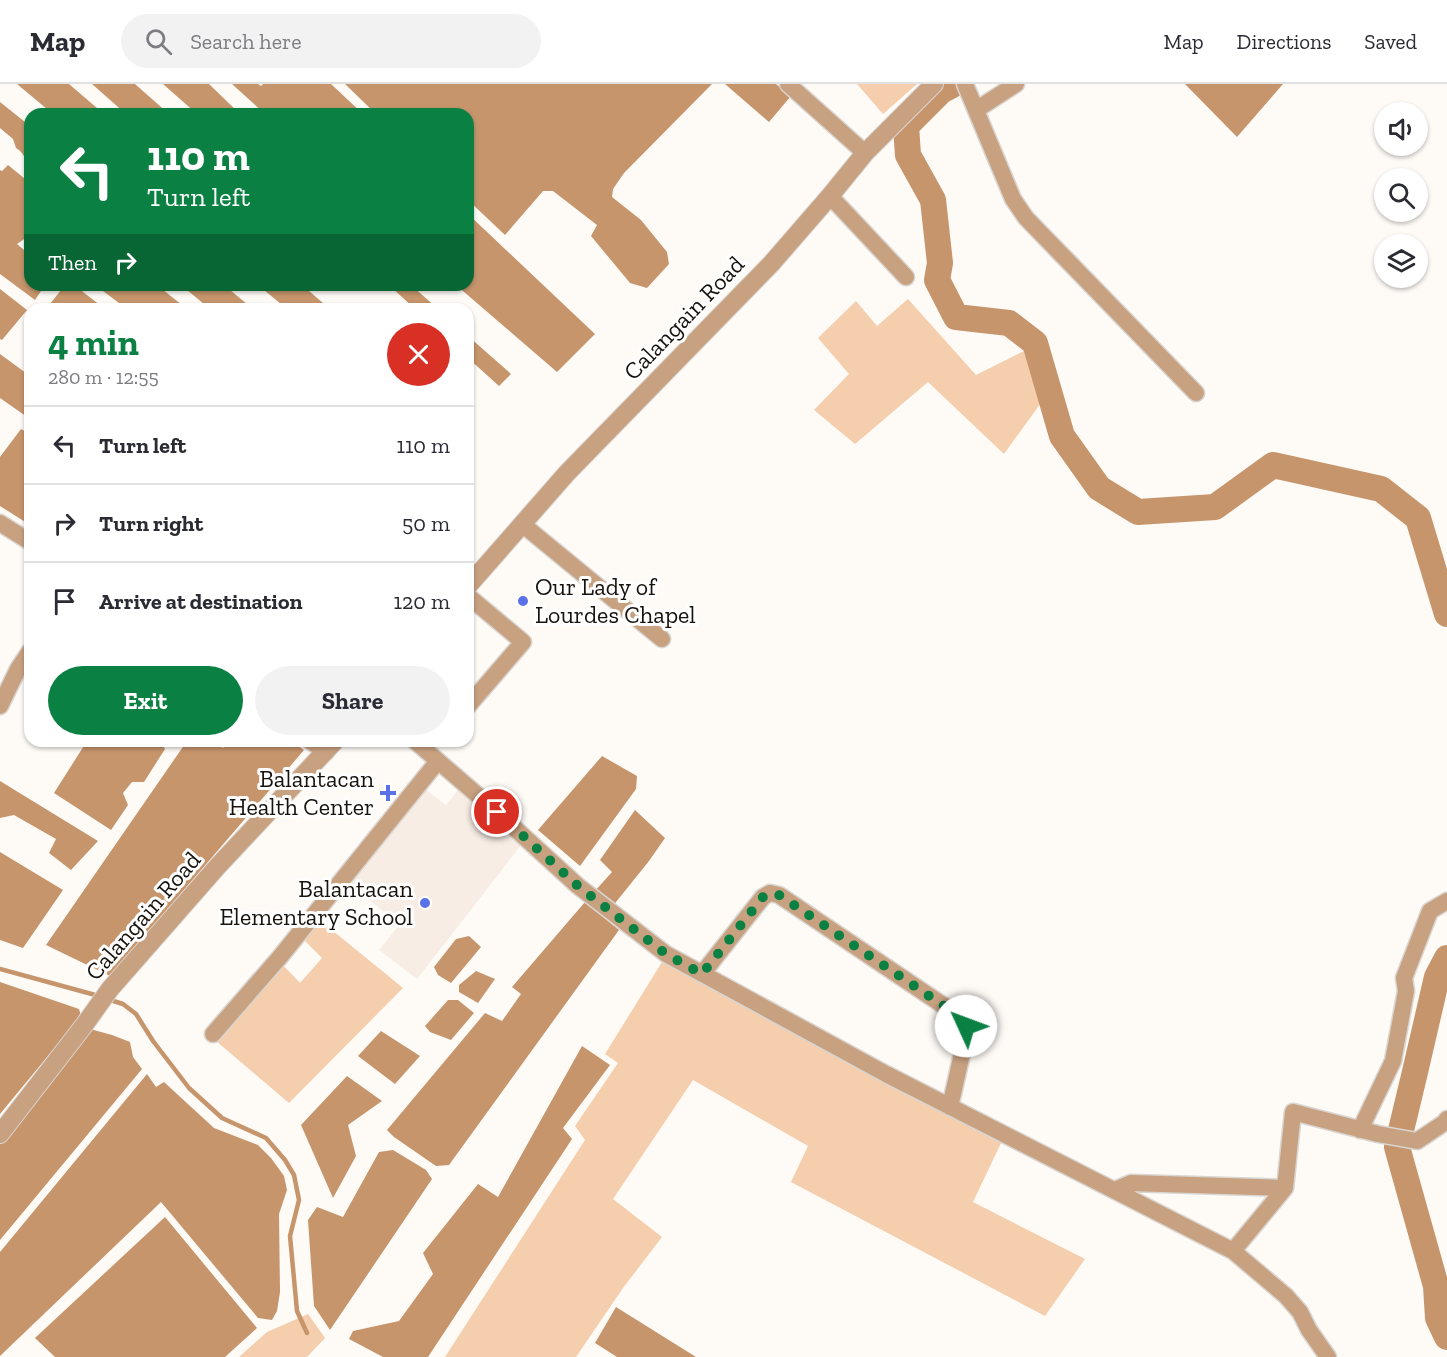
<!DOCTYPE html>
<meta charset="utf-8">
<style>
body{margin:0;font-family:"Zilla Slab",serif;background:#f2f2f3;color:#2b2b33;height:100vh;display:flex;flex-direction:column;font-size:22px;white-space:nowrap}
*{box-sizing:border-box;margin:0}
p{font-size:20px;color:#7c7c81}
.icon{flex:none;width:33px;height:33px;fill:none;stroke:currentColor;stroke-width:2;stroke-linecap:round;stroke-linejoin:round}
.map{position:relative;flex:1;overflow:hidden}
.details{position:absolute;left:24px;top:219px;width:450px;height:444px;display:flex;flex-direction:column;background:#fff;border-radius:18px;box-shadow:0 2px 4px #0004}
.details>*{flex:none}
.guide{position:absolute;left:24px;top:24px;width:450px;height:183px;border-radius:18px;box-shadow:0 2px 4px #0004;background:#0b8043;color:#fff;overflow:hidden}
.controls{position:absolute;left:1374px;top:18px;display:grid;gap:12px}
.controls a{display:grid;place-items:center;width:54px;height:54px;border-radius:50%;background:#fff;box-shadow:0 2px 4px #0004;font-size:30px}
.pin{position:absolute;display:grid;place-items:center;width:51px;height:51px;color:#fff;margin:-26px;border:3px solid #fff;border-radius:50%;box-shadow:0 2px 6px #0007}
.me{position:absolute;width:66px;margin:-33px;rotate:313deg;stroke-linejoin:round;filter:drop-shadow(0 0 4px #0008)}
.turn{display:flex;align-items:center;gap:21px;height:126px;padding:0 24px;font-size:27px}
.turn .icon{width:78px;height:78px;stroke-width:2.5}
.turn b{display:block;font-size:42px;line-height:51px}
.then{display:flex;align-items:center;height:57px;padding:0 24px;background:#0003;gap:12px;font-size:22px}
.round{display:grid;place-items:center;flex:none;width:63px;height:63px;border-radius:32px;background:#f2f2f3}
.head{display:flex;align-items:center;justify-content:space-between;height:102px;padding:0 24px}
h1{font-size:36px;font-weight:700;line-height:45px;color:#0b8043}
.cta{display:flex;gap:12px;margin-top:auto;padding:12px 24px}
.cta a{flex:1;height:69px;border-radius:36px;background:#0b8043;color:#fff;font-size:24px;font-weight:700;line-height:69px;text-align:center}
.cta a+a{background:#f2f2f3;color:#2b2b33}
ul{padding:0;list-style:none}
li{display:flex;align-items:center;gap:18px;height:78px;padding:0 24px;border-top:2px solid #e1e1e2}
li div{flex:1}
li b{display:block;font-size:22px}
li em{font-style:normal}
header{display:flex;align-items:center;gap:36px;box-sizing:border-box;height:84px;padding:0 30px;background:#fff;border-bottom:2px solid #e1e1e2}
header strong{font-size:28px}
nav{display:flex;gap:33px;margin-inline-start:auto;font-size:21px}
.search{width:420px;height:54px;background:#f2f2f3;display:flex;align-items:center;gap:15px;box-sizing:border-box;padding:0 21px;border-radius:33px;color:#7c7c81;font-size:22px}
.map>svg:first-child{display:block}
.built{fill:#f7ede5}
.green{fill:#f5cead}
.water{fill:#c6956c}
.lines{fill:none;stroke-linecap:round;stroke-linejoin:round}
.stream{stroke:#c6956c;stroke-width:4.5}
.river{stroke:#c6956c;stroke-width:26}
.minor-casing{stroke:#d9d5d1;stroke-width:19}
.tertiary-casing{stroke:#d9d5d1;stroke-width:20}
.minor{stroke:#c8a181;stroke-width:16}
.tertiary{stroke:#c8a181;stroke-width:18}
.route{stroke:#0b8043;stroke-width:10;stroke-dasharray:0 18}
.poi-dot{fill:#5a71e7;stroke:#fff;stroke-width:2}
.labels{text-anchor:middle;stroke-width:6;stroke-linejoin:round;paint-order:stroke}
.street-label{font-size:24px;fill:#18120c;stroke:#fff}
.poi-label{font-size:24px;fill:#18120c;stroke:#fff;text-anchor:end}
</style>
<header>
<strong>Map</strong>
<div class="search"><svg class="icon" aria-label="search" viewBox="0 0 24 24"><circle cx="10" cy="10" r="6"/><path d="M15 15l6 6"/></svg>Search here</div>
<nav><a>Map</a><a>Directions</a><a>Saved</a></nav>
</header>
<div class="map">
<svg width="1447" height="1273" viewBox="0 0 1447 1273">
<rect width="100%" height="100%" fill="#fefaf6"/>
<path class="built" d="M 425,705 L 446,721 L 459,705 L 488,732 L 522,760 L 417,895 L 379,866 L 400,840 L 346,798 Z"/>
<path class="green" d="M 857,0 L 917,0 L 883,30 Z
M 908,215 L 976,291 L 1030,264 L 1043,316 L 1004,370 L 928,298 L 855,360 L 814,326 L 849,290 L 818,254 L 856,217 L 877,242 Z
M 316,833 L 403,904 L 289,1019 L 215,956 L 280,878 L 300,899 L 322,874 L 302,854 Z
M 662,878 L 769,936 L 1002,1057 L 973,1118 L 1085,1175 L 1045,1232 L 791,1098 L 808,1062 L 693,996 L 613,1115 L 662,1153 L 623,1204 L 576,1273 L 445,1273 L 585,1056 L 575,1042 L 618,979 L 605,970 Z
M 308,1230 L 325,1254 L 307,1273 L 239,1273 L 267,1248 Z"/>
<path class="water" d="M 17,0 L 69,0 L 104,30 L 53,30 Z
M 92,0 L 135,0 L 169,30 L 126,30 Z
M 163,0 L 209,0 L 240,30 L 197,30 Z
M 232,0 L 258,0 L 261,2 L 263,0 L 331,0 L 363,30 L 265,30 Z
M 345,0 L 712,0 L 624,89 L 613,105 L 612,113 L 641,136 L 667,168 L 669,180 L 647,204 L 630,199 L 591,152 L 597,141 L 553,107 L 543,107 L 505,151 L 468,116 L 468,30 L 376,30 Z
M 725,0 L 776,0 L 791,12 L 769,38 Z
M 1185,0 L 1283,0 L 1237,53 Z
M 0,18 L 30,42 L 30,79 C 23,73 24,69 16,64 L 13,55 L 0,44 Z
M 8,81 L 30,99 L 30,151 L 17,160 L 30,171 L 30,201 L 45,201 L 35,216 L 0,190 L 0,86 L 2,87 Z
M 468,130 L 595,250 L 557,288 L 456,201 L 468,201 Z
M 65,201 L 74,201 L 105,225 L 46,225 Z
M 95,201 L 157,201 L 187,225 L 127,225 Z
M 181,201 L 224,201 L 253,225 L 210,225 Z
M 258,201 L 302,201 L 330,225 L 287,225 Z
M 389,201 L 411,201 L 438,225 L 415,225 Z
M 0,205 L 27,226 L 2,256 L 0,255 Z
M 468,252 L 511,290 L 499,302 L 468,274 Z
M 0,270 L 30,292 L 30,335 L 0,314 Z
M 21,345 L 30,350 L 30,441 L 0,422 L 0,373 Z
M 87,657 L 160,657 L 165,665 L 144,698 L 132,698 L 123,709 L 128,721 L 111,746 L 54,709 Z
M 187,657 L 213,657 L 223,664 L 229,657 L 291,657 L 304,666 L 110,892 L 46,861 Z
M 602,672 L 637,692 L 636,705 L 580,782 L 538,746 Z
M 0,697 L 98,757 L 71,786 L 49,769 L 56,755 L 14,731 L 0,734 Z
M 635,726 L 665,754 L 649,777 L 612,823 L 594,808 L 612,788 L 600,776 Z
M 0,768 L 63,806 L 23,864 L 0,856 Z
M 585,818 L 619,846 L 449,1081 L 436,1082 L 394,1053 L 387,1046 L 485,929 L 502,937 L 521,910 L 512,903 Z
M 469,852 L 481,863 L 451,899 L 438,891 L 434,883 L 456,855 Z
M 476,887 L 495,895 L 478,919 L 459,908 L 459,901 Z
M 0,898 L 79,925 L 81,932 L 0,1030 Z
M 448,916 L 458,916 L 474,929 L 451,956 L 430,948 L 425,942 Z
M 90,945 L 112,951 L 130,958 L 133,973 L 142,985 L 0,1156 L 0,1058 Z
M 381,947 L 420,972 L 395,1000 L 358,972 Z
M 582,962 L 610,981 L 563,1044 L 572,1055 L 428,1273 L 383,1273 L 349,1255 L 353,1247 L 399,1237 L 433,1190 L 423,1169 L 478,1100 L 498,1113 Z
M 147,990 L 156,1003 L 164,998 L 214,1044 L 258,1061 L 271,1074 L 284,1092 L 287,1106 L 279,1130 L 280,1208 L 277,1227 L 272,1236 L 258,1234 L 161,1118 L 0,1272 L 0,1168 Z
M 347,992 L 382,1017 L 348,1041 L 356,1072 L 333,1114 L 301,1041 Z
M 393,1066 L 426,1086 L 432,1095 L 330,1246 L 314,1222 L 308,1136 L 317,1123 L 343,1133 L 379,1068 Z
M 165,1133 L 257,1244 L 225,1273 L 55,1273 L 35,1254 Z
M 616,1223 L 696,1273 L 617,1273 L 595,1259 Z"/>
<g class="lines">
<path class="stream" d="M 0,885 L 99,912
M 107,915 L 123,920 L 136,930 L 153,957 L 189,1004 L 222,1034 L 266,1054 L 285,1076 L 294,1091 L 299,1116 L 290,1152 L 297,1227 L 307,1249"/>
<path class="river" d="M 954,0 L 941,7 L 906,42 L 908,71 L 933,116 L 940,179 L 937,196 L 956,233 L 1009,239 L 1035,259 L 1062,352 L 1099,404 L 1138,428 L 1215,423 L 1273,381 L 1381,405 L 1418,434 L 1447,530
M 1447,874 L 1437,893 L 1415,988 L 1397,1063 L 1436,1202 L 1438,1234 L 1447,1253"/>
<defs>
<path id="minor" d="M 788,0 L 865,69
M 965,0 L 1013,115 L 1026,134 L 1196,309
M 976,26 L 1016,0
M 830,112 L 906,193
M 0,439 L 30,458
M 522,440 L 662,555
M 468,512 L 523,558 L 468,622
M 0,622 L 18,585 L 30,567
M 310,657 L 326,668
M 415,657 L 497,728 L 578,802 L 666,870 L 886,990 L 1233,1167 L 1286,1212 L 1300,1228 L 1309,1246 L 1328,1273
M 702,890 L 763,813 L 770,809 L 779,811 L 956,930 L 966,942 L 966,952 L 950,1023
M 213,950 L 280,873 L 438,677
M 1360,1046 L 1393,977 L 1406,907 L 1404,894 L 1430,827 L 1447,817
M 1115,1106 L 1131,1099 L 1285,1104 L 1293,1028 L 1378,1050 L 1417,1057 L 1444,1039 L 1447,1035
M 1233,1167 L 1285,1104"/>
<path id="tertiary" d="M 468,502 L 567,389 L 771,180 L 830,112 L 865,69 L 934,0
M 0,1050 L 85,940 L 110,905 L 217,783 L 335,657"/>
</defs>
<use href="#minor" class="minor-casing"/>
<use href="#tertiary" class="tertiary-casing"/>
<use href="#minor" class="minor"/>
<use href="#tertiary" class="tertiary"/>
</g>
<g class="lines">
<path class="route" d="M 497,728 L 578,802 L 666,870 L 702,890 L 763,813 L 770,809 L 779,811 L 956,930 L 966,942"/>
</g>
<g class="poi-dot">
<circle cx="523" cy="517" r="6"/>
<path d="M385 700h6v6h6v6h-6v6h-6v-6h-6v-6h6z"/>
<circle cx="425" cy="819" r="6"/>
</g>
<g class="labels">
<g class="street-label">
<text transform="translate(684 234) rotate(-46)" y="8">Calangain Road</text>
<text transform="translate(143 832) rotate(-49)" y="8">Calangain Road</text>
</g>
<g class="poi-label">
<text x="535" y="511" text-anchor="start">Our Lady of<tspan x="535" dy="28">Lourdes Chapel</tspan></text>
<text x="374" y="703">Balantacan<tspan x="374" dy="28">Health Center</tspan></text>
<text x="413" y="813">Balantacan<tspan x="413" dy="28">Elementary School</tspan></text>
</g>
</g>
</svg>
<div class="controls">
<a><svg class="icon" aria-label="sound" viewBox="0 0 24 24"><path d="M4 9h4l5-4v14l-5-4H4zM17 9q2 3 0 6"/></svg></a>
<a><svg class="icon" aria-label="search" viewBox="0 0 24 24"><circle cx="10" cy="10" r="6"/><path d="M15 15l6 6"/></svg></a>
<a><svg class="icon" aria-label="layers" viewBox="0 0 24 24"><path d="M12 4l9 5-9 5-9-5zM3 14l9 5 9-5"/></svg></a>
</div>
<div class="pin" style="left:497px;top:728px;background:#d93025"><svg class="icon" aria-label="arrive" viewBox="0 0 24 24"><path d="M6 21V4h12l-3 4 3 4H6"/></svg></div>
<svg class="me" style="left:966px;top:942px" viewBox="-20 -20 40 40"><circle r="19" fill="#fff"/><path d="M0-13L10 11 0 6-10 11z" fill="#0b8043"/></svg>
<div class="guide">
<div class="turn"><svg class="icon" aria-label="left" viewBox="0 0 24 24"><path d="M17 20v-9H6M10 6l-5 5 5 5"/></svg><div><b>110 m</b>Turn left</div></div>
<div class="then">Then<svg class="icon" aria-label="right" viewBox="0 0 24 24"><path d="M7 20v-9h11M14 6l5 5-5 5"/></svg></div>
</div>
<section class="details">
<div class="head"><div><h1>4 min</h1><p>280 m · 12:55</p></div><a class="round" style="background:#d93025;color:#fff"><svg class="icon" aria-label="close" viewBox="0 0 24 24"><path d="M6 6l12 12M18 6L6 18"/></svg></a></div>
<ul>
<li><svg class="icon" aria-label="left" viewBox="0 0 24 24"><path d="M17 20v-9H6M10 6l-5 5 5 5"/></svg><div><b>Turn left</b></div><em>110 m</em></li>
<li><svg class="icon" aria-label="right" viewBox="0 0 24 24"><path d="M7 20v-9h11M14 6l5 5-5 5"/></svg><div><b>Turn right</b></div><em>50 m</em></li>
<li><svg class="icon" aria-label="arrive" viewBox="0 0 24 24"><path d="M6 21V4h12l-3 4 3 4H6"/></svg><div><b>Arrive at destination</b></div><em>120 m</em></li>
</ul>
<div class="cta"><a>Exit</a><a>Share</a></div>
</section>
</div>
